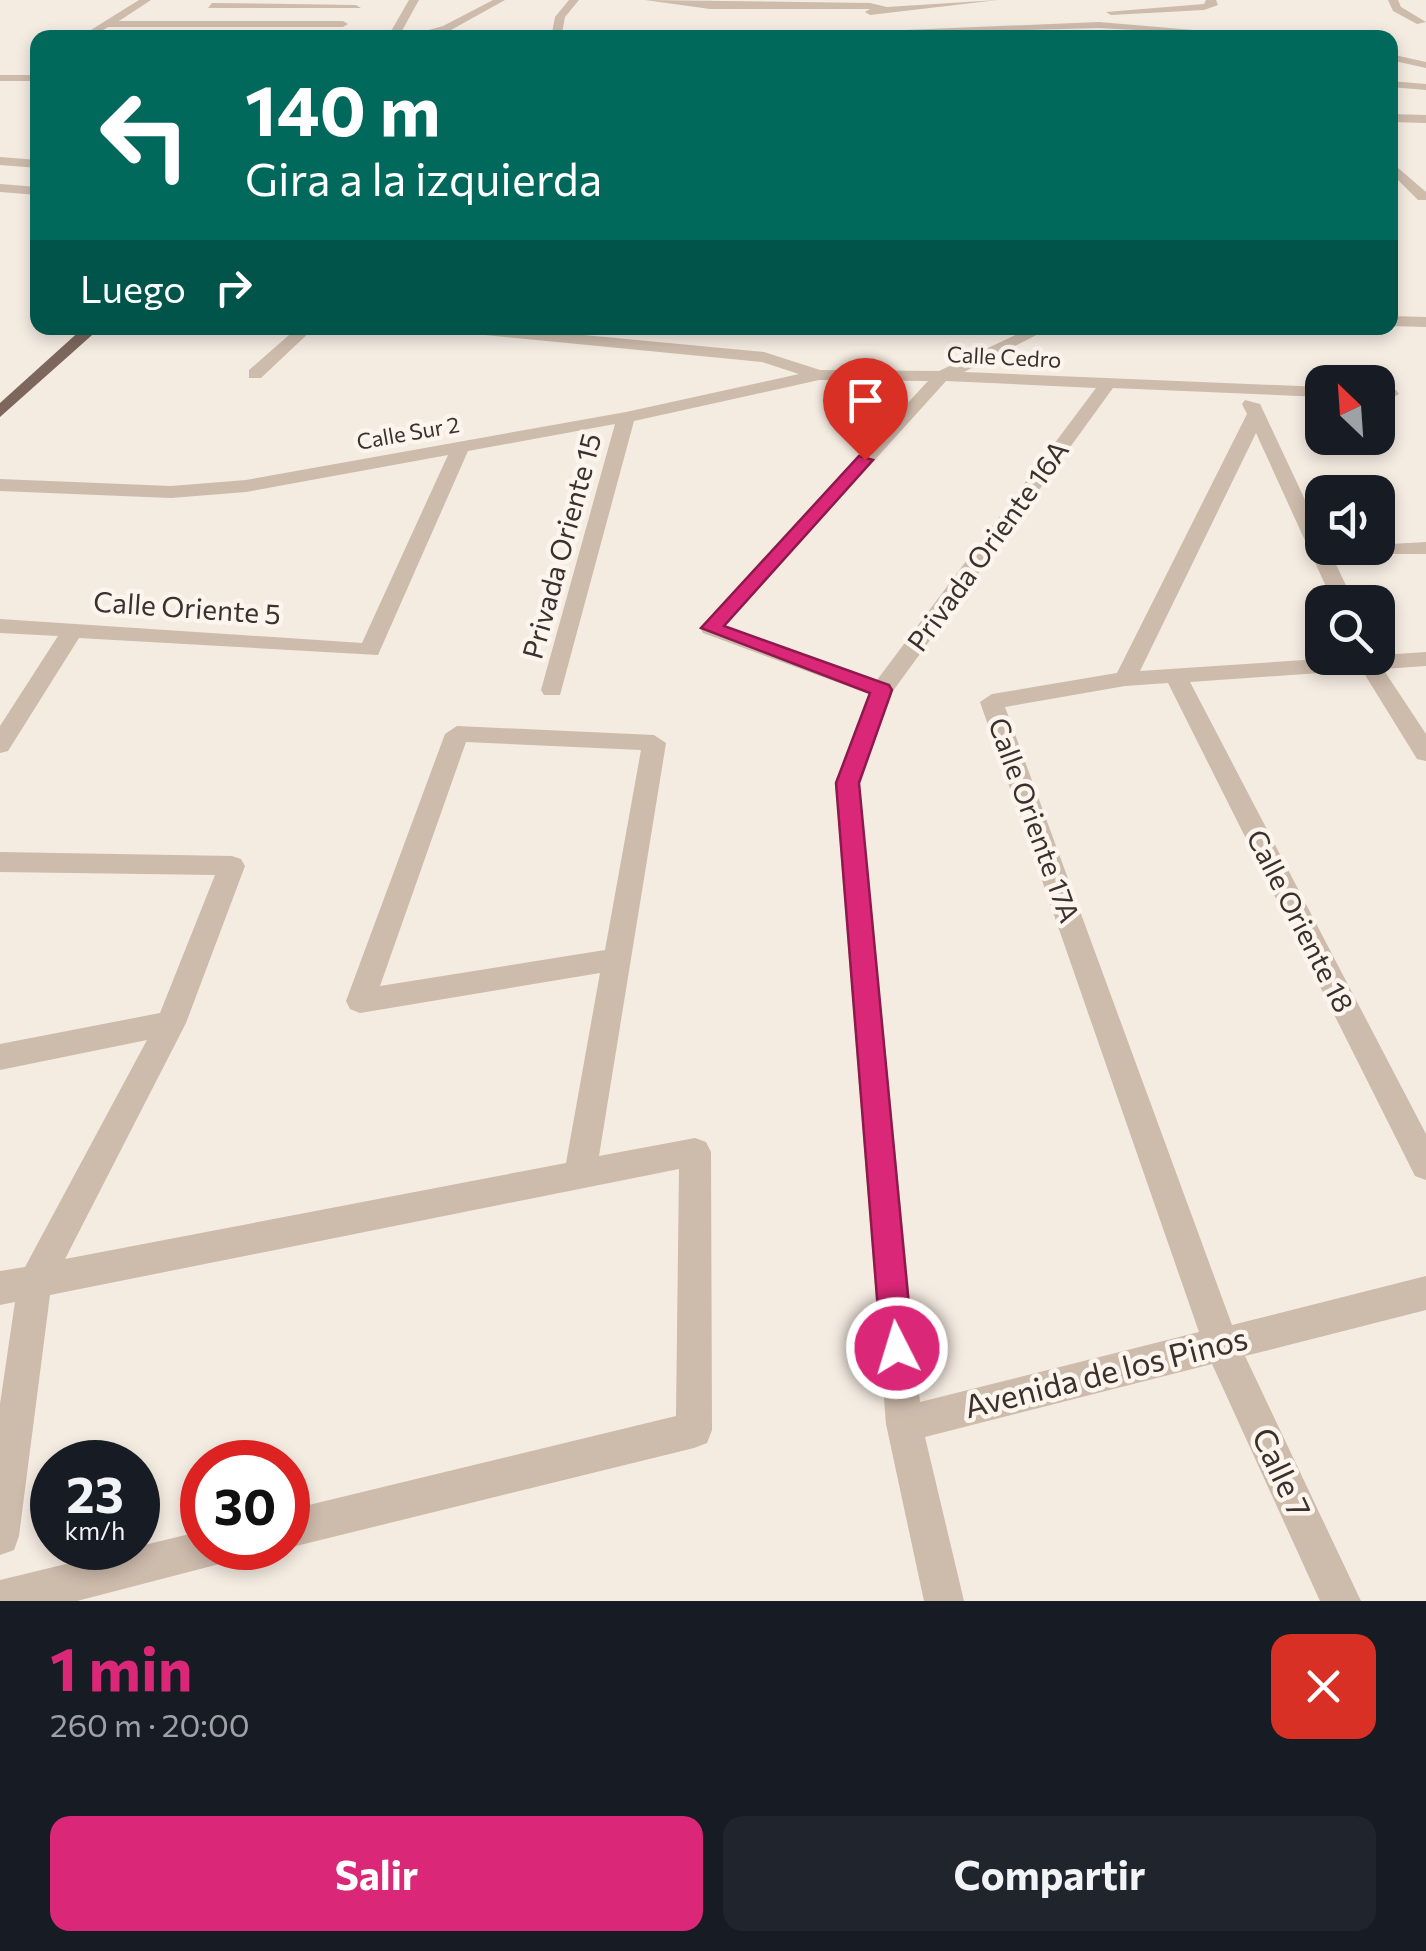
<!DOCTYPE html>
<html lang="es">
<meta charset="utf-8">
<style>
body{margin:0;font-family:Commissioner,sans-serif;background:#20242c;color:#f1f3f6;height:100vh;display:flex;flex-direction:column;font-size:38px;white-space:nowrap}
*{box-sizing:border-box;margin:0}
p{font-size:32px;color:#9ea1a6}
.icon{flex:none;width:55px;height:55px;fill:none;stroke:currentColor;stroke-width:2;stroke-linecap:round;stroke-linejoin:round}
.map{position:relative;height:1601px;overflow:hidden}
.drawer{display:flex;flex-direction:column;background:#171b24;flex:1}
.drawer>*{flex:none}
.top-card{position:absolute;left:30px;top:30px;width:1368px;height:305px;border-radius:20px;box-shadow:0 5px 15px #0003;background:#00695c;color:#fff;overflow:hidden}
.needle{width:65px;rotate:335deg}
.tools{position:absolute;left:1305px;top:365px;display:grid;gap:20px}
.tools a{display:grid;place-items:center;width:90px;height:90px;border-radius:20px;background:#171b24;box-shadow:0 5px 15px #0003;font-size:50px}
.speed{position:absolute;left:30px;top:1440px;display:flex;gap:20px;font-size:50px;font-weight:700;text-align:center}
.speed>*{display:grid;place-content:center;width:130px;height:130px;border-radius:50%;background:#171b24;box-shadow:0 5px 15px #0003;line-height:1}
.speed small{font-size:25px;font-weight:400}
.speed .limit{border:15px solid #d22;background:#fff;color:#111}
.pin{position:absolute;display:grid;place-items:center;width:85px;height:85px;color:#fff;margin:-102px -42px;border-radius:50% 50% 50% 0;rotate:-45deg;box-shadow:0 0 10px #0007}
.pin .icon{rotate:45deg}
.me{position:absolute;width:110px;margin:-55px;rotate:355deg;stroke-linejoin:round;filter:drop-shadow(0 0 8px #0008)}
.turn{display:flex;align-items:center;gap:35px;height:210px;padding:0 50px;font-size:45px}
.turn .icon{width:130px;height:130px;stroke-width:2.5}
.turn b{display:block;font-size:70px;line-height:85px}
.then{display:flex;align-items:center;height:95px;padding:0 50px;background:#0003;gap:20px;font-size:38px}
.round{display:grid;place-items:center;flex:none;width:105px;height:105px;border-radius:20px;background:#20242c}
.headline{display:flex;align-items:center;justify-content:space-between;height:170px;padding:0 50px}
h1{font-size:60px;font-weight:700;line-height:75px;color:#db2777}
.cta{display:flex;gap:20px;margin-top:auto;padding:20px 50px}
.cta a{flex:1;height:115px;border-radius:20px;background:#db2777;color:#fff;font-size:40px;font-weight:700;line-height:115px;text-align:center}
.cta a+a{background:#20242c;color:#f1f3f6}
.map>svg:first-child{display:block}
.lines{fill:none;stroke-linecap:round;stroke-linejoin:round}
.minor{fill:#cdbbac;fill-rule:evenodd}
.major{fill:#7d675c;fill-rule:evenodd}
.route{fill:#db2777;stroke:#8e194d;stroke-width:2.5}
.labels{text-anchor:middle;stroke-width:9;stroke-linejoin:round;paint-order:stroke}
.far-street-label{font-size:22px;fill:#3b302b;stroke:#fbf5ee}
.street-label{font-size:28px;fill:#3b302b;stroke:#fbf5ee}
.near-street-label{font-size:32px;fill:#3b302b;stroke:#fbf5ee}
</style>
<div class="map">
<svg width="1426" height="1601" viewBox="0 0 1426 1601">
<rect width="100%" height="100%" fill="#f4ebe1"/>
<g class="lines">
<path class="minor" d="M 139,0 L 151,0 L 119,21 L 343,21 L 348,24 L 343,27 L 108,27 L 91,38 L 78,38 Z
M 409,0 L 419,0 L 398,38 L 387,38 Z
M 493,0 L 505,0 L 451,30 L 400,38 L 443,26 Z
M 569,0 L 579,0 L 565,17 L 561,38 L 551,38 L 555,17 Z
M 645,0 L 870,3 L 887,7 L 998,0 L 870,15 L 865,12 L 870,9 L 710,9 Z
M 1206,0 L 1216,0 L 1218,5 L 1204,10 L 1111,15 L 1106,12 L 1204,4 Z
M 1388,0 L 1398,0 L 1401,7 L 1426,22 L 1417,24 L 1393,11 Z
M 212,3 L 356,5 L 361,8 L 208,8 Z
M 1099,22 L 1288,38 L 1099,28 L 711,38 Z
M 1390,54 L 1426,62 L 1426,68 L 1390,60 Z
M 0,75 L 38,75 L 38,81 L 0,81 Z
M 1390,81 L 1426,84 L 1426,90 L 1390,87 Z
M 1390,114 L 1426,115 L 1426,123 L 1390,122 Z
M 0,157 L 38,160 L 38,168 L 0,165 Z
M 1390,161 L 1426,192 L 1426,200 L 1418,200 L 1390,172 Z
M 0,184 L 38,187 L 38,195 L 0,192 Z
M 1390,316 L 1426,317 L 1426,327 L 1390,326 Z
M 297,328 L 314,328 L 261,378 L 249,378 L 249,370 Z
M 457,328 L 510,328 L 764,352 L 820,370 L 939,371 L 1030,328 L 1050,328 L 964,372 L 1322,387 L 1322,397 L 1113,388 L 893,691 L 859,783 L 920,1402 L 1199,1332 L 980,702 L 992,694 L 1117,673 L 1247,414 L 1242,404 L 1245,400 L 1260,404 L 1322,536 L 1322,548 L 1426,542 L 1426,554 L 1331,554 L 1354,602 L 1333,602 L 1256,433 L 1140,671 L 1426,652 L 1426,666 L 1383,669 L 1426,734 L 1426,761 L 1417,759 L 1362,670 L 1190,682 L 1426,1134 L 1426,1180 L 1415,1176 L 1168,683 L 1125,686 L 1005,707 L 1232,1325 L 1426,1276 L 1426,1310 L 1245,1356 L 1361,1601 L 1320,1601 L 1212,1364 L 925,1437 L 964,1601 L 924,1601 L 886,1424 L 835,783 L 869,694 L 703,633 L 700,628 L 928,381 L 819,380 L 634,421 L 560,695 L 544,695 L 541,690 L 615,424 L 468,451 L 378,655 L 79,638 L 8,751 L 0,753 L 0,726 L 58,636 L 0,633 L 0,619 L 362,643 L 448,455 L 246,492 L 171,498 L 0,491 L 0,479 L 171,486 L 246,480 L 626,412 L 799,374 L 762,362 L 465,333 ZM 946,381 L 1096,388 L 877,680 L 725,626 Z
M 1378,388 L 1396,390 L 1399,394 L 1390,399 L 1378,398 Z
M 457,726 L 654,735 L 666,743 L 599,1156 L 695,1138 L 706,1142 L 711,1152 L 712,1430 L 707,1443 L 694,1448 L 288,1548 L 286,1548 L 288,1510 L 676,1416 L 679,1169 L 50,1295 L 19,1536 L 14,1550 L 0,1555 L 0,1404 L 15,1302 L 0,1305 L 0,1271 L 25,1267 L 147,1040 L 0,1070 L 0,1044 L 160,1013 L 215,875 L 0,872 L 0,852 L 232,856 L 241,859 L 245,866 L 186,1023 L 65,1259 L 566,1163 L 600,973 L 360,1013 L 350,1009 L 346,1001 L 445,734 ZM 466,742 L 641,750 L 605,950 L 380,986 Z
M 202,1531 L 202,1548 L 232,1548 L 227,1562 L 77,1601 L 0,1601 L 0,1580 Z"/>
<path class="major" d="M 83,328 L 100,328 L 0,417 L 0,403 Z"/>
</g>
<path class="route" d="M 859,456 L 873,460 L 724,626 L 889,685 L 892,690 L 859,783 L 913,1348 L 909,1360 L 897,1364 L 886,1360 L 881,1348 L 836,783 L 870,693 L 701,628 Z"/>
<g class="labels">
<g class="far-street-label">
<text transform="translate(1004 357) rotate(3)" y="8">Calle Cedro</text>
<text transform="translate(408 433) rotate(-10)" y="8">Calle Sur 2</text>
</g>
<g class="street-label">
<text transform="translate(562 546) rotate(-75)" y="10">Privada Oriente 15</text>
<text transform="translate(988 546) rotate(-54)" y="10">Privada Oriente 16A</text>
<text transform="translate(187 608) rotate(4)" y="10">Calle Oriente 5</text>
<text transform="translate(1034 820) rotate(70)" y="10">Calle Oriente 17A</text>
<text transform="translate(1300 921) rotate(63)" y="10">Calle Oriente 18</text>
</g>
<g class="near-street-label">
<text transform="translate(1106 1373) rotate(-14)" y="11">Avenida de los Pinos</text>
<text transform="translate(1281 1473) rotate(65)" y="11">Calle 7</text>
</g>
</g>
</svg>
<div class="tools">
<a><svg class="needle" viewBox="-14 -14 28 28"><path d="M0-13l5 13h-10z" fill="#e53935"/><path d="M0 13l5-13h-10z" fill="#9ea1a6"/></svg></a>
<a><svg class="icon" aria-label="sound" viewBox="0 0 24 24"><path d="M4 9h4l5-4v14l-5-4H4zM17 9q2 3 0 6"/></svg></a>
<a><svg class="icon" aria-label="search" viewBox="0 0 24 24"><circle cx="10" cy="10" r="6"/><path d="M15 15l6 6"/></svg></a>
</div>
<div class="speed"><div>23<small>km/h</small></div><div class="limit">30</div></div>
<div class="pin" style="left:865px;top:460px;background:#d93025"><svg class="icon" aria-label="arrive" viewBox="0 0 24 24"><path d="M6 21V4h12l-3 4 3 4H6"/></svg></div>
<svg class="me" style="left:897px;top:1348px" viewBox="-20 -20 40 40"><circle r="17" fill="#db2777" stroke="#fff" stroke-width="3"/><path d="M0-11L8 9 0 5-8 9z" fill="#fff"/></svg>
<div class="top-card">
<div class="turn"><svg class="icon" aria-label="left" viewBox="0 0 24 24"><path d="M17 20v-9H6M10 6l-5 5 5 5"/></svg><div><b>140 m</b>Gira a la izquierda</div></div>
<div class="then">Luego<svg class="icon" aria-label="right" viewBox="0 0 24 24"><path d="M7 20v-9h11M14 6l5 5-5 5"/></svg></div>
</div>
</div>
<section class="drawer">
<div class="headline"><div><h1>1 min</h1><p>260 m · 20:00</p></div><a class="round" style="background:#d93025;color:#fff"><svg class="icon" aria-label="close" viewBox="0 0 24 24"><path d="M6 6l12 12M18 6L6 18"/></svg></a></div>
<div class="cta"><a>Salir</a><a>Compartir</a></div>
</section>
